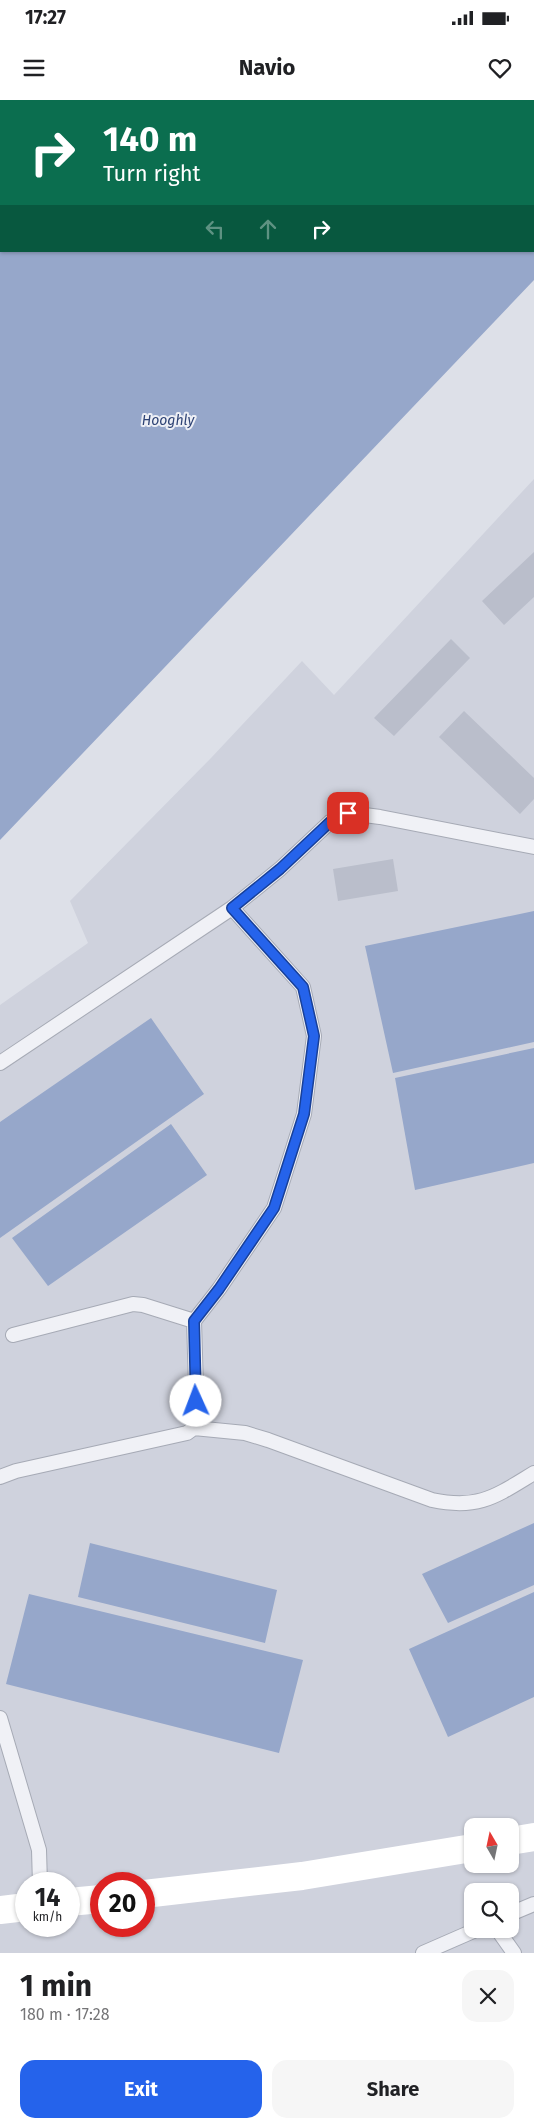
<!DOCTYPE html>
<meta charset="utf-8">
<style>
body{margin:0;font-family:"Fira Sans",sans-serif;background:#f6f6f6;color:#202124;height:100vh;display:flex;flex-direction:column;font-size:19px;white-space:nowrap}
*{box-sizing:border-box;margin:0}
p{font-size:16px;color:#757577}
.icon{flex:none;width:28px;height:28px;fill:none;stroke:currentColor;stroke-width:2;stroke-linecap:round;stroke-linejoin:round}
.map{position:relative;height:1853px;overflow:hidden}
.side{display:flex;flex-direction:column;background:#fff;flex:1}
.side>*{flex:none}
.guide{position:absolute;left:0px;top:0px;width:535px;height:152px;box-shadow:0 1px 4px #0004;background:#0b6e4f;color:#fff;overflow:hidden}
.needle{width:32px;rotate:351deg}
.tools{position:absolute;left:464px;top:1718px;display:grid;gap:10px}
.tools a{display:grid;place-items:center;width:55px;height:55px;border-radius:10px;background:#fff;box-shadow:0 1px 4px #0004;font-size:25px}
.speed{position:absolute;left:15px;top:1772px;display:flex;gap:10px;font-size:25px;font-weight:700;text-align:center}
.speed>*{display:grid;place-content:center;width:65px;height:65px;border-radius:50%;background:#fff;box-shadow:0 1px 4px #0004;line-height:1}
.speed small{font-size:12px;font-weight:400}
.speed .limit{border:8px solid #d22;background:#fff;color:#111}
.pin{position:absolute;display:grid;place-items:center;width:42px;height:42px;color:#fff;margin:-21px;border-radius:10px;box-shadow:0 2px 8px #0006}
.me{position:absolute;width:55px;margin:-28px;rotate:358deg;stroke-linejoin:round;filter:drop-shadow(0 0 4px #0008)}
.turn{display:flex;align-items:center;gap:18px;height:105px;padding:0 20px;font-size:22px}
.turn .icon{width:65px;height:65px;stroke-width:2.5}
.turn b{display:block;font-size:35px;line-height:42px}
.lanes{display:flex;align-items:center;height:48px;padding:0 20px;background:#0003;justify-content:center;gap:25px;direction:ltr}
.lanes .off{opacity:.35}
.round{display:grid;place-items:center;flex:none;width:52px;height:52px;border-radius:15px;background:#f6f6f6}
.overview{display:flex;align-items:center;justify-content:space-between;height:85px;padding:0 20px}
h1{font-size:30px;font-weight:700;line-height:38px}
.cta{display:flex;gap:10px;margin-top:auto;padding:10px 20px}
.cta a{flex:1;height:58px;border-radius:15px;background:#2563eb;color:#fff;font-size:20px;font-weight:700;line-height:58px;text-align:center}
.cta a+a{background:#f6f6f6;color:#202124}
.status{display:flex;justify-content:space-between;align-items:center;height:35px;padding:0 25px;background:#fff;direction:ltr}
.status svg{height:14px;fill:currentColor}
header{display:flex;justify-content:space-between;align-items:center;height:65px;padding:0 20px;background:#fff;font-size:22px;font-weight:700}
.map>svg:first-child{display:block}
.built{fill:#cfd2dd;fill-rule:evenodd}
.water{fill:#96a7ca;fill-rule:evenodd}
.building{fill:#babecb}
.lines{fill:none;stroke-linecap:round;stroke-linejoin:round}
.lane-casing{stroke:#a6aab5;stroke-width:16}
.lane{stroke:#f0f1f6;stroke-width:14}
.secondary{stroke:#fff;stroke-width:28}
.route-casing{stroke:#184099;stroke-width:12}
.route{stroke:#2563eb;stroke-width:9}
.labels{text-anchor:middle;stroke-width:4;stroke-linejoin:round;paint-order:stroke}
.water-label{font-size:14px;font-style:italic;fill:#2e4375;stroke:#edeff5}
</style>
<div class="status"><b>17:27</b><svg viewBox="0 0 49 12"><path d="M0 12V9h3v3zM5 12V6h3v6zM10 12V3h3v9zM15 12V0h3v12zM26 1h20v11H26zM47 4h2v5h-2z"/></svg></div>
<header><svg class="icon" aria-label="menu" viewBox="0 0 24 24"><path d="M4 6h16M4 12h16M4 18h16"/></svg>Navio<svg class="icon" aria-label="heart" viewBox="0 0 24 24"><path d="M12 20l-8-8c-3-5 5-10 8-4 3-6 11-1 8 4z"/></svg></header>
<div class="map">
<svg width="534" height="1853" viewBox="0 0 534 1853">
<rect width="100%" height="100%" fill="#dde0e8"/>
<path class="built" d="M 534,379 L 534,1853 L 0,1853 L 0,905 L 88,843 L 70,801 L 211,658 L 302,561 L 334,595 ZM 472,1726 L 510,1726 L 510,1764 L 472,1764 ZM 26,1784 L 69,1784 L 69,1826 L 26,1826 ZM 101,1784 L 144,1784 L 144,1826 L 101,1826 ZM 472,1791 L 510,1791 L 510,1829 L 472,1829 Z"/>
<path class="water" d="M 0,0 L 534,0 L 534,180 L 0,740 ZM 534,1 L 534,151 L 1,151 L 1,1 Z
M 534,811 L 534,942 L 393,973 L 365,846 Z
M 151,918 L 204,994 L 0,1138 L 0,1022 Z
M 534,948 L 534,1063 L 415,1090 L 395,978 Z
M 171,1024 L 207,1075 L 48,1186 L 12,1138 Z
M 534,1423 L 534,1485 L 448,1523 L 422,1474 Z
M 90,1443 L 277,1490 L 265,1543 L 78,1497 Z
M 534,1492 L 534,1597 L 448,1637 L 409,1549 Z
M 29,1494 L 303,1560 L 279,1653 L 6,1584 Z"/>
<path class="building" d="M 534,452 L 534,497 L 504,525 L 482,501 Z
M 451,539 L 470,558 L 394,636 L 374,618 Z
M 464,611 L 534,678 L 534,699 L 520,714 L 439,637 Z
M 393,759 L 398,791 L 338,801 L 333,769 Z"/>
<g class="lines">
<defs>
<path id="lane" d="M 0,963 L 232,808 L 280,769 L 330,722 L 349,713 L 380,717 L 534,747
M 13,1235 L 133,1204 L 143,1205 L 194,1221
M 194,1328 L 245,1333 L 268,1340 L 432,1400 C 479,1410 496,1396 534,1373
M 0,1377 L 16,1371 L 187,1333 L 194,1328 L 197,1320 L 194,1221 L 219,1189 L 274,1108 L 304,1014 L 314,936 L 303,887 L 232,808
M 0,1618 L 39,1750 L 40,1784
M 510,1814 L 534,1804
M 497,1829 L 514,1853
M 423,1853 L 478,1829"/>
</defs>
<use href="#lane" class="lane-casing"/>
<use href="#lane" class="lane"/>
<path class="secondary" d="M 510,1741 L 534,1737
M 144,1794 L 302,1776 L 472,1748
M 69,1802 L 101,1799
M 0,1810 L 26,1807"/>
</g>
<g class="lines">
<defs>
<path id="route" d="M 196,1301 L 194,1221 L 219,1189 L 274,1108 L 304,1014 L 314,936 L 303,887 L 232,808 L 280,769 L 330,722 L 348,713"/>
</defs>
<use href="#route" class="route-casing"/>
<use href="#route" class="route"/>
</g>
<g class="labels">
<g class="water-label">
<text x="168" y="325">Hooghly</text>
</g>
</g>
</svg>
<div class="tools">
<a><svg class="needle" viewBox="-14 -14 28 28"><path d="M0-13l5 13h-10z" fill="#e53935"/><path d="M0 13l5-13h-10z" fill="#757577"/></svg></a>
<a><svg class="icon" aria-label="search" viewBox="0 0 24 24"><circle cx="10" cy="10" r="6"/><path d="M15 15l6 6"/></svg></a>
</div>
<div class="speed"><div>14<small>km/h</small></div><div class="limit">20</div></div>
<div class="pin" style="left:348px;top:713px;background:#d93025"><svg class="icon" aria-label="arrive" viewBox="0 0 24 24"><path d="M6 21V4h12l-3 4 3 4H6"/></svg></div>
<svg class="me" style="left:196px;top:1301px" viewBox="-20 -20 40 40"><circle r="19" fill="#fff"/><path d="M0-13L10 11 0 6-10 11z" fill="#2563eb"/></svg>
<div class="guide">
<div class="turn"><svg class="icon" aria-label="right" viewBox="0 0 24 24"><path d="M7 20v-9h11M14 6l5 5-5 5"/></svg><div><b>140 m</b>Turn right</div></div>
<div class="lanes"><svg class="icon off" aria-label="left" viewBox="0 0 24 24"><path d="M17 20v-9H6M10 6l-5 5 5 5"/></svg><svg class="icon off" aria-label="ahead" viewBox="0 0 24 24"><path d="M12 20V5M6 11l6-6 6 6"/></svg><svg class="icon" aria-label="right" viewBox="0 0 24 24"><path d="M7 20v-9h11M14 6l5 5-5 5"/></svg></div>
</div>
</div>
<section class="side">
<div class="overview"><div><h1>1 min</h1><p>180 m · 17:28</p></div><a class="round"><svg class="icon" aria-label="close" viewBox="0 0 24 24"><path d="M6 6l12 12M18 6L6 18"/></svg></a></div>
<div class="cta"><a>Exit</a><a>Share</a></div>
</section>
